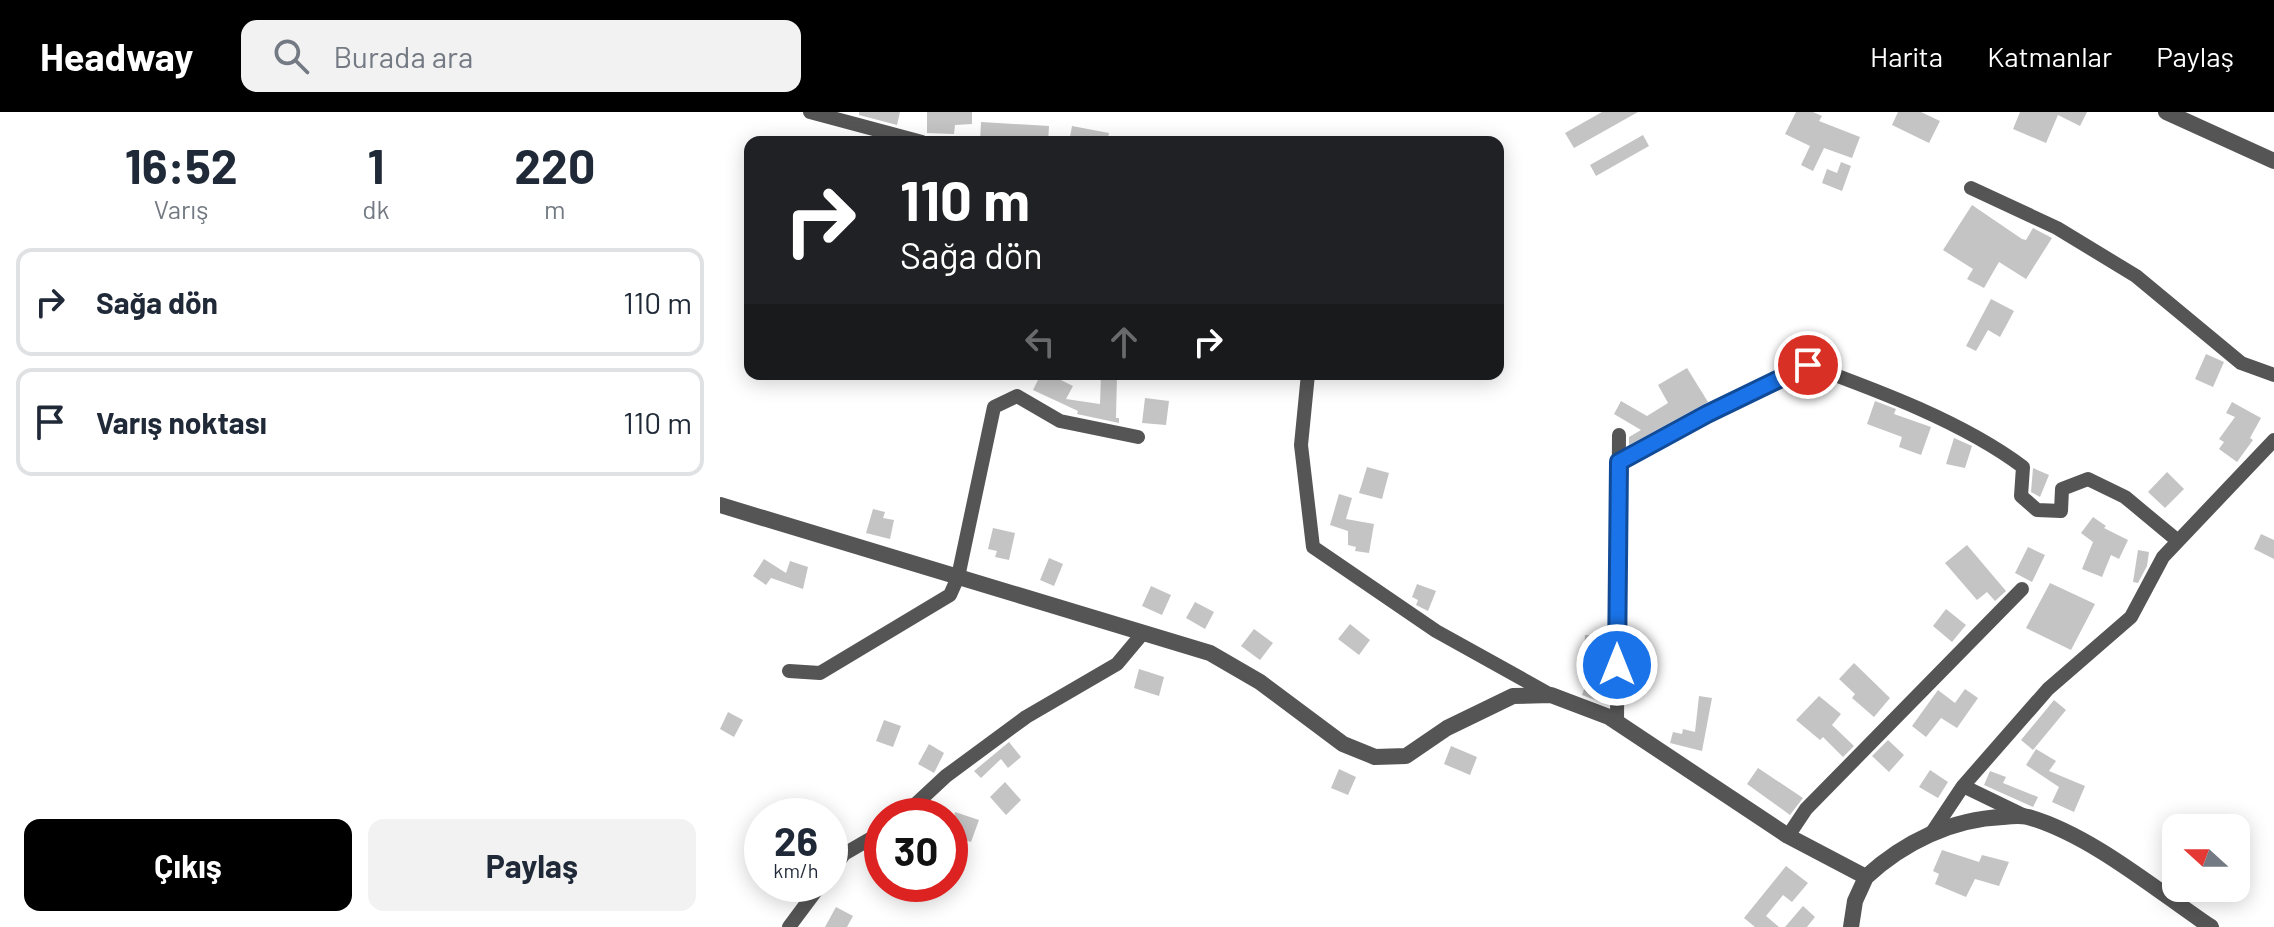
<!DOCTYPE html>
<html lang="tr">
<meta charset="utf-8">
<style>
body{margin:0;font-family:Barlow,sans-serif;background:#f2f2f3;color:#1f2937;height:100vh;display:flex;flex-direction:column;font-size:30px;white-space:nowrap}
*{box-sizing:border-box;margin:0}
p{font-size:26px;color:#747a83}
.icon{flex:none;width:44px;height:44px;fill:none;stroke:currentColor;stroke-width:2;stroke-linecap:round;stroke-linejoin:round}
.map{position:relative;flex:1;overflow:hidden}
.side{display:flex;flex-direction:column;background:#fff;width:720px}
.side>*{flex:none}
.hud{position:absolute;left:24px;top:24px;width:760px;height:244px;border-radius:16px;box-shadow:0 4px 20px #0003;background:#202124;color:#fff;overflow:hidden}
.needle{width:52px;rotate:291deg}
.controls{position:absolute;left:1442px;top:702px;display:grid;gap:16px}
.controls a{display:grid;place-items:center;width:88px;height:88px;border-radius:16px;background:#fff;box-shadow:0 4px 20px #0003;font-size:40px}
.speed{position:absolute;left:24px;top:686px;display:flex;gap:16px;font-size:40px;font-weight:700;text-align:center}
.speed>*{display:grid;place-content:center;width:104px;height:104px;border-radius:50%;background:#fff;box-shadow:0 4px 20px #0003;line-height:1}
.speed small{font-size:20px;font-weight:400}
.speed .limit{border:12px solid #d22;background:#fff;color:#111}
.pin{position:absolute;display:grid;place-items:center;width:68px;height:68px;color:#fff;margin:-34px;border:4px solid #fff;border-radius:50%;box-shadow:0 2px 8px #0007}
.me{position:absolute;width:88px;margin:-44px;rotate:0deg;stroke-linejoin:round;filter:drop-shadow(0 0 6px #0008)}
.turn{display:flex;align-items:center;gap:28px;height:168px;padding:0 24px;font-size:36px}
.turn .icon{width:104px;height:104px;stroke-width:2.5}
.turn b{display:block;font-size:56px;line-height:68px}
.lanes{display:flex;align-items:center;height:76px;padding:0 24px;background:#0003;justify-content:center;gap:40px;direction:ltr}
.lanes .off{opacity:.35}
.eta{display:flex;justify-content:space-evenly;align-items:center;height:136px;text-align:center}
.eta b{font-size:48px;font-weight:700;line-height:56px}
.primary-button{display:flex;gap:16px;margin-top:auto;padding:16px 24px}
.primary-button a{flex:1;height:92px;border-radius:16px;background:#000;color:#fff;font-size:32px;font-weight:700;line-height:92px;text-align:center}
.primary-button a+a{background:#f2f2f3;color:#1f2937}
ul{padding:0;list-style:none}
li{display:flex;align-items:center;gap:24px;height:108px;margin:0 16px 12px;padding:0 8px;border:4px solid #e0e1e3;border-radius:16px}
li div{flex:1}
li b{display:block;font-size:30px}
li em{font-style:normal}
header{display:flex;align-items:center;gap:48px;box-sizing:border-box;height:112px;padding:0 40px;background:#000;color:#fff}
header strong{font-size:38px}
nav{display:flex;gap:44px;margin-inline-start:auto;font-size:28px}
.search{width:560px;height:72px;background:#f2f2f3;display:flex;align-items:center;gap:20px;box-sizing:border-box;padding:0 28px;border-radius:16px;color:#747a83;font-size:30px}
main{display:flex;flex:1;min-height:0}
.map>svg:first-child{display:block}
.building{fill:#c4c4c4}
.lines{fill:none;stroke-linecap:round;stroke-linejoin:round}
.minor{stroke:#555;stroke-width:14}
.tertiary{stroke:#555;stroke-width:16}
.route-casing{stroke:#114b97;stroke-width:20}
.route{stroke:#1a73e8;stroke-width:14}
</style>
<header>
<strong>Headway</strong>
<div class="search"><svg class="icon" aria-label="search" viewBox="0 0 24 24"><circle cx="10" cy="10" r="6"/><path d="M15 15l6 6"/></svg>Burada ara</div>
<nav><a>Harita</a><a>Katmanlar</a><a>Paylaş</a></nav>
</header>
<main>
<section class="side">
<div class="eta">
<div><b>16:52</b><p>Varış</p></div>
<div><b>1</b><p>dk</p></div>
<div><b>220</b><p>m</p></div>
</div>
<ul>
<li><svg class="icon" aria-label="right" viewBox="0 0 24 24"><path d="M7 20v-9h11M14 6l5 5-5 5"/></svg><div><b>Sağa dön</b></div><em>110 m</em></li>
<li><svg class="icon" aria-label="arrive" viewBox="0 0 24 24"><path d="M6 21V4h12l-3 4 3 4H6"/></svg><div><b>Varış noktası</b></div><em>110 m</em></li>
</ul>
<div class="primary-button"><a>Çıkış</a><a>Paylaş</a></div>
</section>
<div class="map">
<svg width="1554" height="815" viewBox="0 0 1554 815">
<rect width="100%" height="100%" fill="#fff"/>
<path class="building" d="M 139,0 L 180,0 L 177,13 L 139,3 Z
M 207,0 L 252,0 L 252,12 L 235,13 L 234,22 L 207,21 Z
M 882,0 L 918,0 L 854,36 L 845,21 Z
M 1076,0 L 1093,0 L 1102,4 L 1099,9 L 1140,25 L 1132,46 L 1104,36 L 1093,59 L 1081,53 L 1090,34 L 1065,22 Z
M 1178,0 L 1201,0 L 1220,9 L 1209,31 L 1172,13 Z
M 1300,0 L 1367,0 L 1360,14 L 1338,3 L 1326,31 L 1293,17 Z
M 261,10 L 329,14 L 328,30 L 260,30 Z
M 352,14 L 389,21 L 387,30 L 349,30 Z
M 923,23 L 929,34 L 876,64 L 870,53 Z
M 1121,50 L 1131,54 L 1122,79 L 1102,71 L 1107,57 L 1117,61 Z
M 1252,93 L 1302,127 L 1306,128 L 1313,116 L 1332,126 L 1306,167 L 1279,150 L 1264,176 L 1247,167 L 1253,157 L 1223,138 Z
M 1271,187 L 1294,199 L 1280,225 L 1268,218 L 1256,239 L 1246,234 Z
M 1486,242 L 1504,250 L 1493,275 L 1475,267 Z
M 967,256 L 988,290 L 909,333 L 909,325 L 921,318 L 894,302 L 901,289 L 927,304 L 948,291 L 938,273 Z
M 321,262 L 329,262 L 353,274 L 346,287 L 380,292 L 381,262 L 397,262 L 396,306 L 399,306 L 399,311 L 357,302 L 358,299 L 313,278 Z
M 425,286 L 449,289 L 446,313 L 422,311 Z
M 1155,289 L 1176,297 L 1174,302 L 1211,315 L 1201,343 L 1179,335 L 1182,325 L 1147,312 Z
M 1512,290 L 1541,306 L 1530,326 L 1533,328 L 1517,350 L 1499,337 L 1504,330 L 1499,327 L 1515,305 L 1506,301 Z
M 1234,326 L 1252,334 L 1245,356 L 1226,352 Z
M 647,355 L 669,361 L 662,387 L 639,381 Z
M 1313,356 L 1329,363 L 1320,385 L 1311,380 Z
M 1447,360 L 1464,377 L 1445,396 L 1428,380 Z
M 619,382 L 632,386 L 626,407 L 654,412 L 649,441 L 635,439 L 636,435 L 628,433 L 628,419 L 610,413 Z
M 153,397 L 165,400 L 163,406 L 174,408 L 170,427 L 146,421 Z
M 1373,405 L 1386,414 L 1384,416 L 1408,428 L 1399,447 L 1391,443 L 1382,465 L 1362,457 L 1373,430 L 1361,421 Z
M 273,416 L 295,421 L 289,448 L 275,445 L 277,439 L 268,437 Z
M 1541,422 L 1554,428 L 1554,447 L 1534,437 Z
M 1247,433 L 1286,479 L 1275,489 L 1267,480 L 1257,488 L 1225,451 Z
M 1308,435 L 1325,443 L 1312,470 L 1295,461 Z
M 1418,438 L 1429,440 L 1427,454 L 1418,471 L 1413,470 Z
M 329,446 L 343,452 L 334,474 L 320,468 Z
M 44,447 L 66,461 L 70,449 L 88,455 L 83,477 L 51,466 L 46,473 L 33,464 Z
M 1330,471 L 1375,492 L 1351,538 L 1306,516 Z
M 697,472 L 716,479 L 708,499 L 696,493 L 698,488 L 692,485 Z
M 431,474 L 451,483 L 442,503 L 422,494 Z
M 475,490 L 494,500 L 485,517 L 466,506 Z
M 1226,497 L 1246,513 L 1232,530 L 1213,514 Z
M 630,512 L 650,528 L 639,543 L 618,527 Z
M 534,517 L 553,531 L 540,548 L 521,534 Z
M 865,523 L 888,523 L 887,545 L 864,544 Z
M 1134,551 L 1170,586 L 1154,605 L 1132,586 L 1135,582 L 1119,567 Z
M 419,557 L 444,565 L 439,584 L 414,576 Z
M 869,563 L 887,569 L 886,592 L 862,583 Z
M 1245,577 L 1258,586 L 1237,616 L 1221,606 L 1206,625 L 1192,614 L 1218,578 L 1235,591 Z
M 979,584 L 992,586 L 982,639 L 950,631 L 953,620 L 962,622 L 963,617 L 975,620 Z
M 1099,584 L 1121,602 L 1112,613 L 1134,634 L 1123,645 L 1103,625 L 1100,628 L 1076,608 Z
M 1334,588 L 1346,598 L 1313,638 L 1301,628 Z
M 8,600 L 23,608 L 14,625 L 0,617 Z
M 164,608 L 181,614 L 173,635 L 156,629 Z
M 1168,628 L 1184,643 L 1169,660 L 1152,644 Z
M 289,630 L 301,645 L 288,656 L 281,647 L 261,666 L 254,659 Z
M 209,632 L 224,641 L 214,661 L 198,652 Z
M 731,634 L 757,645 L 750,663 L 724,652 Z
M 1316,637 L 1336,649 L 1329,659 L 1365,674 L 1354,700 L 1332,690 L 1339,675 L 1306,653 Z
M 1038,656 L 1083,686 L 1070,703 L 1027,672 Z
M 619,657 L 636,665 L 628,683 L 611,676 Z
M 1210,658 L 1228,670 L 1218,686 L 1199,675 Z
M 1270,659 L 1286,665 L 1283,671 L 1318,685 L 1313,695 L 1264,673 Z
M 285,670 L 301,688 L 286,703 L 270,685 Z
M 235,700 L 259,708 L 251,730 L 230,723 Z
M 1222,738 L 1259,750 L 1262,743 L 1289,750 L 1279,774 L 1255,767 L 1246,785 L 1215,772 L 1219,762 L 1213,759 Z
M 1066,754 L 1088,771 L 1072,790 L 1063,783 L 1046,804 L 1059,815 L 1035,815 L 1024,806 Z
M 1083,794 L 1095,805 L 1087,815 L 1065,815 Z
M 116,795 L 133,804 L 127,815 L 105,815 Z"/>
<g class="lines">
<path class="minor" d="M 90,0 L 202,30
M 1251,76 L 1337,116 L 1416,164 L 1521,251 L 1554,263
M 588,262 L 581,333 L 593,435 L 716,519 L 831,583
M 899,350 L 987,302 L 1088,253 C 1159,279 1243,310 1303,355 L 1301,384 L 1317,398 L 1341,399 L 1342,377 L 1368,367 L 1405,385 L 1458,429
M 69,559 L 100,561 L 230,483 L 238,465 L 274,295 L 297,284 L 340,309 L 418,325
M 897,611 L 899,323
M 1243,674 L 1305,704
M 183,704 L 226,664 L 306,605 L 397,552 L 423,521
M 1213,719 L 1243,674 L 1328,577 L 1411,505 L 1443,445 L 1554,328
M 1068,724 L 1086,697 L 1302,477
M 110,761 L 124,742 L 162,720
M 69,815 L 101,772"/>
<path class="tertiary" d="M 1446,0 L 1554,49
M 0,393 L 490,541 L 540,570 L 623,632 L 655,645 L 686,644 L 727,616 L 793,584 L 831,583 L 889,605 L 1068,724 L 1146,765 C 1184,730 1232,707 1283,705 C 1291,704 1300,703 1308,705 C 1371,723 1436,778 1491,815
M 1131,815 L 1135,789 L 1146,765"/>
</g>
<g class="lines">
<defs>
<path id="route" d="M 897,553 L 899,350 L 987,302 L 1088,253"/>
</defs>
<use href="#route" class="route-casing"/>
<use href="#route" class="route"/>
</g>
</svg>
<div class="controls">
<a><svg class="needle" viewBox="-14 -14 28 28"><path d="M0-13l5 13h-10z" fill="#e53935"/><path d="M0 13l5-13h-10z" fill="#747a83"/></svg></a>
</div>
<div class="speed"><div>26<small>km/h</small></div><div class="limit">30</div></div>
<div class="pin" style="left:1088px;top:253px;background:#d93025"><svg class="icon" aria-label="arrive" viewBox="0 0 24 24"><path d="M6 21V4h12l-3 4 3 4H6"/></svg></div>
<svg class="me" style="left:897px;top:553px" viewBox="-20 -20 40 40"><circle r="17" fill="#1a73e8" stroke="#fff" stroke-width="3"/><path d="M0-11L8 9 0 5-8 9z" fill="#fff"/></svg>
<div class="hud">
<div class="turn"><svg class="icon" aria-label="right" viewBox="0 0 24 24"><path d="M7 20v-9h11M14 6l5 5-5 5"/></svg><div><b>110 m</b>Sağa dön</div></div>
<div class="lanes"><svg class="icon off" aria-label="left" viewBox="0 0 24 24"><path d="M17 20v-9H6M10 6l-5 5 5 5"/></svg><svg class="icon off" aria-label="ahead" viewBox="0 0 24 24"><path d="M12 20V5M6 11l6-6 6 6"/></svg><svg class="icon" aria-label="right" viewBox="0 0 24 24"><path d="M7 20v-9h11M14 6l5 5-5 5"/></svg></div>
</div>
</div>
</main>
